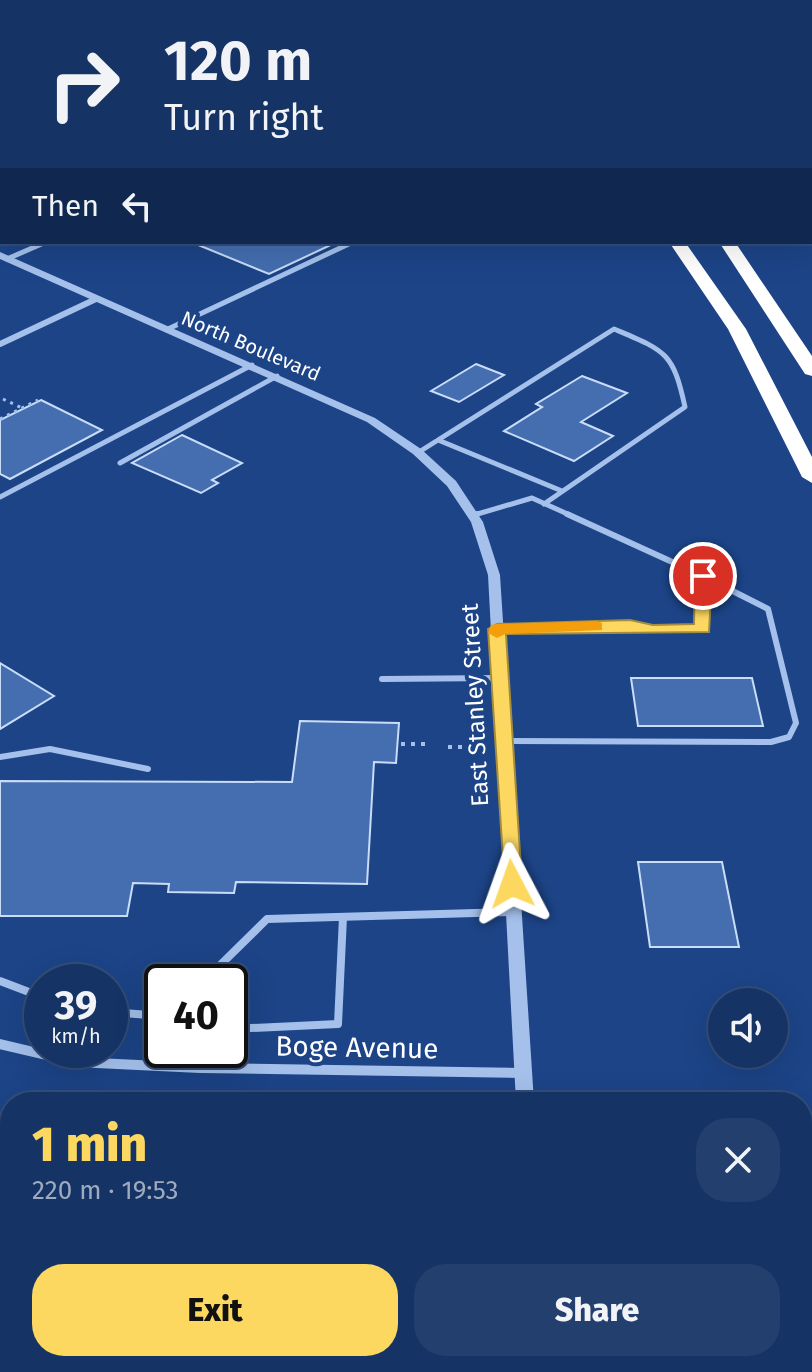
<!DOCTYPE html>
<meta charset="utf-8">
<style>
body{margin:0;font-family:"Fira Sans",sans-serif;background:#223f6e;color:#f1f3f6;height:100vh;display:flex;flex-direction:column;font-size:30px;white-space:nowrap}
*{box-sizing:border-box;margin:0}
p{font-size:26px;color:#9daabf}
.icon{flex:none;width:44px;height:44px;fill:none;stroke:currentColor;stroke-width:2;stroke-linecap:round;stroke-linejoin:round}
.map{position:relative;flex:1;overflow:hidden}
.details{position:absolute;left:0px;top:1092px;width:812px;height:280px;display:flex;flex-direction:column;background:#153365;border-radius:32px 32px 0 0;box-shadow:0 8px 32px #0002,0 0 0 2px #344e79}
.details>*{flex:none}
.guide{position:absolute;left:0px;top:0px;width:812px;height:244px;box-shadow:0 8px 32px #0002,0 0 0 2px #344e79;background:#153365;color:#f1f3f6;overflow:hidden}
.fabs{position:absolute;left:708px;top:988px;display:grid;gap:16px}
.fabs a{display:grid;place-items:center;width:80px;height:80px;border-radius:50%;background:#153365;box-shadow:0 8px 32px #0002,0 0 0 2px #344e79;font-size:40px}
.speed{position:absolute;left:24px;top:964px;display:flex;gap:16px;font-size:40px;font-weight:700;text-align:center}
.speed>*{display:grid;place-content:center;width:104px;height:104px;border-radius:50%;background:#153365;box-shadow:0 8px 32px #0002,0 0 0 2px #344e79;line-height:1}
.speed small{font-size:20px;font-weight:400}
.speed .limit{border:4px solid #111;border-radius:12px;background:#fff;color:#111}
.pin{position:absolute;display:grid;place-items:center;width:68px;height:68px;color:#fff;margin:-34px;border:4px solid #fff;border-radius:50%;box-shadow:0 2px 8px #0007}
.me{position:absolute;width:88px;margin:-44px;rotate:356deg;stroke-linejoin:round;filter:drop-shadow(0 0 6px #0008)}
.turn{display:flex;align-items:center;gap:28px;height:168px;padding:0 32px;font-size:36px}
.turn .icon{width:104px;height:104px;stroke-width:2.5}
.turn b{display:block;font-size:56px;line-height:68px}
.then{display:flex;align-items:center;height:76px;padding:0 32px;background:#0003;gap:16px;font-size:30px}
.round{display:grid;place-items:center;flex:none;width:84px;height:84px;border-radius:32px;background:#223f6e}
.head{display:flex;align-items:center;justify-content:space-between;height:136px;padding:0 32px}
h1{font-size:48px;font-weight:800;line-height:60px;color:#fcd861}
.cta{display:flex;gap:16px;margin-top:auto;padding:16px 32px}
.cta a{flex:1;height:92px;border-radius:32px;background:#fcd861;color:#111;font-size:32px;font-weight:800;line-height:92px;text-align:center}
.cta a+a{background:#223f6e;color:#f1f3f6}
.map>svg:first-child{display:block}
.building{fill:#446eb0;stroke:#c9dcf8;stroke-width:2}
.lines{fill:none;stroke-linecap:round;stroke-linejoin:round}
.path-far1{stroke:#a4c0eb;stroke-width:3;stroke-dasharray:3 5;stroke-linecap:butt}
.path{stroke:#a4c0eb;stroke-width:4;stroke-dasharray:4 6;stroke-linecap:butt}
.service-far2{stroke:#a4c0eb;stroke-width:5}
.service-far1{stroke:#a4c0eb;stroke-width:6}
.service{stroke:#a4c0eb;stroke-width:8}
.minor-far2{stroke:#a4c0eb;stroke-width:5}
.minor-far1{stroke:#a4c0eb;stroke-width:6}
.minor{stroke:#a4c0eb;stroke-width:10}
.tertiary{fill:#a4c0eb;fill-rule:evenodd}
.motorway{fill:#fff;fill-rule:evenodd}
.route{fill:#fcd861;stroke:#a48c3f;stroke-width:2}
.slow{fill:#f59e0b}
.labels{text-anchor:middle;stroke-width:8;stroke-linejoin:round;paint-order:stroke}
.far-street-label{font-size:20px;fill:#fff;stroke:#1c4487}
.street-label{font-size:24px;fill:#fff;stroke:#1c4487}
.near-street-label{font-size:28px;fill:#fff;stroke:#1c4487}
</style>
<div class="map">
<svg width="812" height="1372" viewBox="0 0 812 1372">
<rect width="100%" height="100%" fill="#1c4487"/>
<path class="building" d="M 191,242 L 337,242 L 269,274 Z
M 476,364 L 504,375 L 459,402 L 431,391 Z
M 582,376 L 627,393 L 581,422 L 613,436 L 574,461 L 504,431 L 542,407 L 536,404 Z
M 41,400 L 102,430 L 10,479 L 0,474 L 0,420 Z
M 182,435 L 242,463 L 212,480 L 218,483 L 201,493 L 132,463 Z
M 0,663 L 54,696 L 0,729 Z
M 631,678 L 752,678 L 763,726 L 638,726 Z
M 300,721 L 399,723 L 396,763 L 374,762 L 367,884 L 236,882 L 234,893 L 168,892 L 169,884 L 133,883 L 127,916 L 0,916 L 0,781 L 292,782 Z
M 638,862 L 722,862 L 739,947 L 650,947 Z"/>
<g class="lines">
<path class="path-far1" d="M 3,399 L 22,408
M 0,419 L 38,400"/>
<path class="path" d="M 401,744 L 425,744
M 448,747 L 479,747"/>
<path class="service-far2" d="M 7,259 L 46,242
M 168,329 L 353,242
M 438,440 L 562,491
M 419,452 L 614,329 C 666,351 673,352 685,407 L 544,504
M 120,463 L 277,376
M 0,497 L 252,365
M 474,515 L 532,498 L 572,516"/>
<path class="service-far1" d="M 567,514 L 703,576
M 474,515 L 477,514
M 497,629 L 630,625 L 653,630 L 703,629 L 703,576 L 768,609 L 796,723 L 789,737 L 771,742 L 505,741
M 382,679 L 499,678
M 0,757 L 50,749 L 148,769"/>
<path class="service" d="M 0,981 L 42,997
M 203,982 L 267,919 L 514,912
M 110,1012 L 162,1016
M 230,1029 L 338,1024 L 343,917
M 802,1178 L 812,1177
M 441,1362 L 441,1372
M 550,1368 L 658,1370
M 114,1372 L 115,1362"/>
<path class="minor-far2" d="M 321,0 L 328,2"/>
<path class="minor-far1" d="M 0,344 L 96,299"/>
<path class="minor" d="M 0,1044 L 76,1062 L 200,1068 L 524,1073"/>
<path class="tertiary" d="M 0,252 L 375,418 L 421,449 L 456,481 L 483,522 L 500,575 L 534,1102 L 516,1102 L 488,575 L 471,522 L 447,486 L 413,454 L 367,422 L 0,259 Z
M 534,1362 L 554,1362 L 555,1372 L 535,1372 Z"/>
<path class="motorway" d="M 484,0 L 497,0 L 498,2 L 485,2 Z
M 524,0 L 537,0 L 538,2 L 525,2 Z
M 669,242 L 685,242 L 746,329 L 812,457 L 812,483 L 802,477 L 728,329 Z
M 719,242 L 735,242 L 812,356 L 812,376 L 805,374 Z"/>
</g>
<path class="route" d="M 703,571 L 712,576 L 709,632 L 506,634 L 522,884 L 512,891 L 505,889 L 488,629 L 497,624 L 630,620 L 653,625 L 694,624 L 695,576 Z"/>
<path class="slow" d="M 596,621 L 602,623 L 602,630 L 505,634 L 497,638 L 488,633 L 491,625 L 497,624 Z"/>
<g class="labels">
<g class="far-street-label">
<text transform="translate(251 346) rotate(23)" y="7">North Boulevard</text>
</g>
<g class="street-label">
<text transform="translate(475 705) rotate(-93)" y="8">East Stanley Street</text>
</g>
<g class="near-street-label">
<text transform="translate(357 1047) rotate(1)" y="10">Boge Avenue</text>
</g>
</g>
</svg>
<div class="fabs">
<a><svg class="icon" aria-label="sound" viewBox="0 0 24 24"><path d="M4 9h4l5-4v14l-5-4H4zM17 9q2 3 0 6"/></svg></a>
</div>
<div class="speed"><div>39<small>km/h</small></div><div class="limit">40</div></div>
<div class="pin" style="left:703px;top:576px;background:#d93025"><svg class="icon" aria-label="arrive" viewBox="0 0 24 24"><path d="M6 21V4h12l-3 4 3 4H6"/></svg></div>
<svg class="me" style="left:512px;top:884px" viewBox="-20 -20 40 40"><path d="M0-17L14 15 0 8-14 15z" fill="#fcd861" stroke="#fff" stroke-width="4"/></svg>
<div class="guide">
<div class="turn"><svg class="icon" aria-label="right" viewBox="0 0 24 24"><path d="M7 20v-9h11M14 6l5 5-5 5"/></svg><div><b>120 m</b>Turn right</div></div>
<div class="then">Then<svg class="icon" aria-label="left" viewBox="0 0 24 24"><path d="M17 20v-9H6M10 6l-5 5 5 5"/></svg></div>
</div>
<section class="details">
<div class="head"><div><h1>1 min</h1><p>220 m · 19:53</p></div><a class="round"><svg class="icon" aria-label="close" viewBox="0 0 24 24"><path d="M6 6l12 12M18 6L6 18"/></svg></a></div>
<div class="cta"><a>Exit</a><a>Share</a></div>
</section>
</div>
